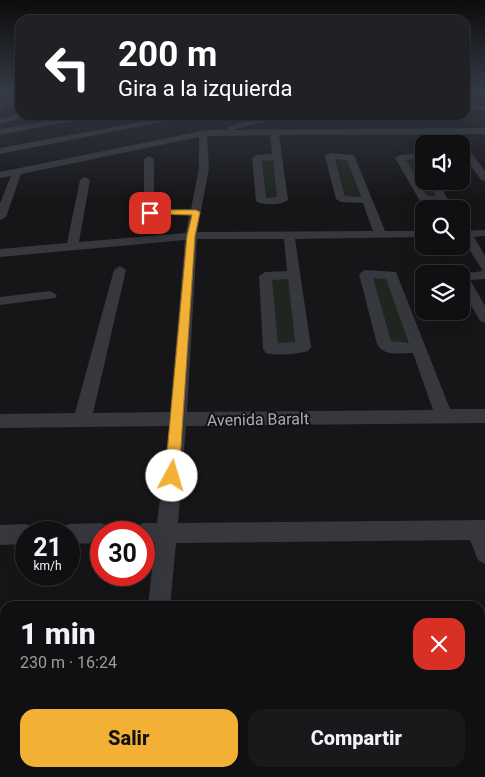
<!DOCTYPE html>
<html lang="es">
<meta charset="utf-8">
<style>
body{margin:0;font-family:Roboto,sans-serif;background:#19191b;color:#f1f3f6;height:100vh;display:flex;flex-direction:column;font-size:19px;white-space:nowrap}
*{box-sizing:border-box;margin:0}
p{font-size:16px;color:#9c9d9f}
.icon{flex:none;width:28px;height:28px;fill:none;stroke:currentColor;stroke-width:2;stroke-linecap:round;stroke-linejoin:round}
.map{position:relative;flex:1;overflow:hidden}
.details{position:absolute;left:0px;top:601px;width:485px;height:176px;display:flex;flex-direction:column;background:#101012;border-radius:15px 15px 0 0;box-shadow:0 5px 20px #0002,0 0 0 1px #303032}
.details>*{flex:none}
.banner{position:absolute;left:15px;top:15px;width:455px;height:105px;border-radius:15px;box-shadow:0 5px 20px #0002,0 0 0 1px #303032;background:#202124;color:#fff;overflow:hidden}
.buttons{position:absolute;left:415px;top:135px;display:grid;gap:10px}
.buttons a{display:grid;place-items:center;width:55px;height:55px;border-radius:10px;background:#101012;box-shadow:0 5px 20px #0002,0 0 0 1px #303032;font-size:25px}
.speed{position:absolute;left:15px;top:521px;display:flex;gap:10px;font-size:25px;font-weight:700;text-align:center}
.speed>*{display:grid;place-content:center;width:65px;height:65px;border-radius:50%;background:#101012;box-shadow:0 5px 20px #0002,0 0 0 1px #303032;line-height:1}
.speed small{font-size:12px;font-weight:400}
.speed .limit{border:8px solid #d22;background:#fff;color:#111}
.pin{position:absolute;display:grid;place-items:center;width:42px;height:42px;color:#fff;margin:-21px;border-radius:10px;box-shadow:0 2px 8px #0006}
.me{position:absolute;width:55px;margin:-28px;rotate:6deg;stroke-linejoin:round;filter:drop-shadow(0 0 4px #0008)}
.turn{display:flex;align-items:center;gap:18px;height:105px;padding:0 20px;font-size:22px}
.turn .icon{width:65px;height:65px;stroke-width:2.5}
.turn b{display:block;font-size:35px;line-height:42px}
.round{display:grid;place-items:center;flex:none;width:52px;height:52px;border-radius:15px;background:#19191b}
.summary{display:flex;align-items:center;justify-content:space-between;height:85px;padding:0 20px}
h1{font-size:30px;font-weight:800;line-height:38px}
.cta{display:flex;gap:10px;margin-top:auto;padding:10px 20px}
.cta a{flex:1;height:58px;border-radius:15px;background:#f2b134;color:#111;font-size:20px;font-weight:800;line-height:58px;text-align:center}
.cta a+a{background:#19191b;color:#f1f3f6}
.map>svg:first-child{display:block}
.green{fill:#1e261f}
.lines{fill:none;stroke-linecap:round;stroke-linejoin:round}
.minor{fill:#37383d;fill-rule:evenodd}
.route{fill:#f2b134;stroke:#9d7322}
.labels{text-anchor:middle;stroke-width:4;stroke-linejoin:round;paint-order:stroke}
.street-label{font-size:16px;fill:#a8adb8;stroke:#111113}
</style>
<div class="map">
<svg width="485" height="777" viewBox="0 0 485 777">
<rect width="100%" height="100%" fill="#161618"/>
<path class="green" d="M 335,158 L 347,158 L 361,198 L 346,198 Z
M 405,158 L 417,158 L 424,171 L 424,181 L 430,181 L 439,198 L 428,199 Z
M 262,159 L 275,159 L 278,199 L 265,198 Z
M 387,276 L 412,344 L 390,344 L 371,277 Z
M 269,277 L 288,278 L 295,345 L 276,346 Z"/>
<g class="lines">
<path class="minor" d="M 20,98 L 20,102 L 0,108 L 0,104 Z
M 465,104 L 485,107 L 485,111 L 465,108 Z
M 20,113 L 20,115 L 24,115 L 23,117 L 0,124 L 0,119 Z
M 85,115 L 103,115 L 0,135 L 0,129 Z
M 180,115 L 197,115 L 0,154 L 0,148 Z
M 264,117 L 267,117 L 267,121 L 231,130 L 227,127 Z
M 485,128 L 485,134 L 279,135 L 288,200 C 282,205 262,206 256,201 L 252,158 L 257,155 L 272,154 L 270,135 L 207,136 L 209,168 L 197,232 L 373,231 L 363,203 L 341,202 L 336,199 L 325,156 L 330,153 L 354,155 L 385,231 L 424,231 L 424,237 L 295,239 L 311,347 L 308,351 C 297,354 277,356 266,353 L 263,349 L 259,276 L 265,272 L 287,271 L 284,239 L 197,239 L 187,412 L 433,410 L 413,353 C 400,353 384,357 377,344 L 359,274 L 365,270 L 396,272 L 450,409 L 485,409 L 485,423 L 186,426 L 178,523 L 485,520 L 485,564 L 478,560 L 470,540 L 176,543 L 170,606 L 148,606 L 155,543 L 144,543 L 144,532 L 134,532 L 137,526 L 144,523 L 157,523 L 169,426 L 0,428 L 0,414 L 75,413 L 114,270 L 120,266 L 126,270 L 93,413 L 170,412 L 185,240 L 0,257 L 0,249 L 67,243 L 80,180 L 85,177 L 90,180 L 79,242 L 186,233 L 189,215 L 149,215 L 144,212 L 144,159 L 149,156 L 154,159 L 154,209 L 191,209 L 199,168 L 199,137 L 21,174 L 6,217 L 0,220 L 0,203 L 11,176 L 0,178 L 0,172 L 207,130 ZM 335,159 L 347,160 L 361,197 L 345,196 ZM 273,160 L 277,197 L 266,198 L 262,161 ZM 373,278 L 386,279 L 409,343 L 391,341 ZM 288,279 L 295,342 L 278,343 L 272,280 Z
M 419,153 L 424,156 L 422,158 L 406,160 L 427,196 L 436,196 L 428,181 L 438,181 L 448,200 L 447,202 L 420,201 L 395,158 L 400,155 Z
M 466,154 L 472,154 L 485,171 L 485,181 L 481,180 L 464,156 Z
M 485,230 L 485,236 L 474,237 L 485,256 L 485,279 L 470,280 L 485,306 L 485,323 L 480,321 L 461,287 L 461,274 L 459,274 L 483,271 L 461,237 L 461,231 Z
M 50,291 L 57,295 L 55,298 L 0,305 L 0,297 Z
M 101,523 L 108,526 L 111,532 L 101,532 L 101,543 L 69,544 L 69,532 L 59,532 L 62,527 L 69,524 Z
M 26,524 L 33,527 L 36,532 L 26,532 L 26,544 L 0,545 L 0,525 Z
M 128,772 L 156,772 L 156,777 L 128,777 Z
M 328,772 L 356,772 L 357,777 L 329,777 Z"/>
</g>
<linearGradient id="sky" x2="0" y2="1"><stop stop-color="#0c0c0d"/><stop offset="0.46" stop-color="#363c48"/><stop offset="1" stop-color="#363c48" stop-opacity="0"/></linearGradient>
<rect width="485" height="200" fill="url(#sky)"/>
<path class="route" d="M 150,210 L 196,210 L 200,212 L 195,236 L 179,476 L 177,480 L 172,482 L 167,480 L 165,476 L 187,236 L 192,215 L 147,214 L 146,213 Z"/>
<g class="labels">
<g class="street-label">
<text transform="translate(258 419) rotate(-1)" y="6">Avenida Baralt</text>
</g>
</g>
</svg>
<div class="buttons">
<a><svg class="icon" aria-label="sound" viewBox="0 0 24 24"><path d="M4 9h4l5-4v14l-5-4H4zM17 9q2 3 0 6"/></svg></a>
<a><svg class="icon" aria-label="search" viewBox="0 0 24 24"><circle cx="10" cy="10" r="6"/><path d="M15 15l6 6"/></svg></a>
<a><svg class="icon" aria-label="layers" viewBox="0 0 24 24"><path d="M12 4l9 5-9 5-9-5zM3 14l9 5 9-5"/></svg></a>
</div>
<div class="speed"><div>21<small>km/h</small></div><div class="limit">30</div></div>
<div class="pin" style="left:150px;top:213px;background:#d93025"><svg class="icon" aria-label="arrive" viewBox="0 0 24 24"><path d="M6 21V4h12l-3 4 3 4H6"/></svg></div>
<svg class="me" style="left:172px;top:476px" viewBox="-20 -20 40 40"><circle r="19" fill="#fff"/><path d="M0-13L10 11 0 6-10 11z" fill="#f2b134"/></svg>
<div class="banner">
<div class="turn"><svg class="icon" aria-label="left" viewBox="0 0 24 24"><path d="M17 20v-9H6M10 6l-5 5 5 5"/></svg><div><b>200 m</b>Gira a la izquierda</div></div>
</div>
<section class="details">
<div class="summary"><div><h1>1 min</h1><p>230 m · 16:24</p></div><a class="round" style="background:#d93025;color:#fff"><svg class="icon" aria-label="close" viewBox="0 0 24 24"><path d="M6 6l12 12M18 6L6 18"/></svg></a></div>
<div class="cta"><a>Salir</a><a>Compartir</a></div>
</section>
</div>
